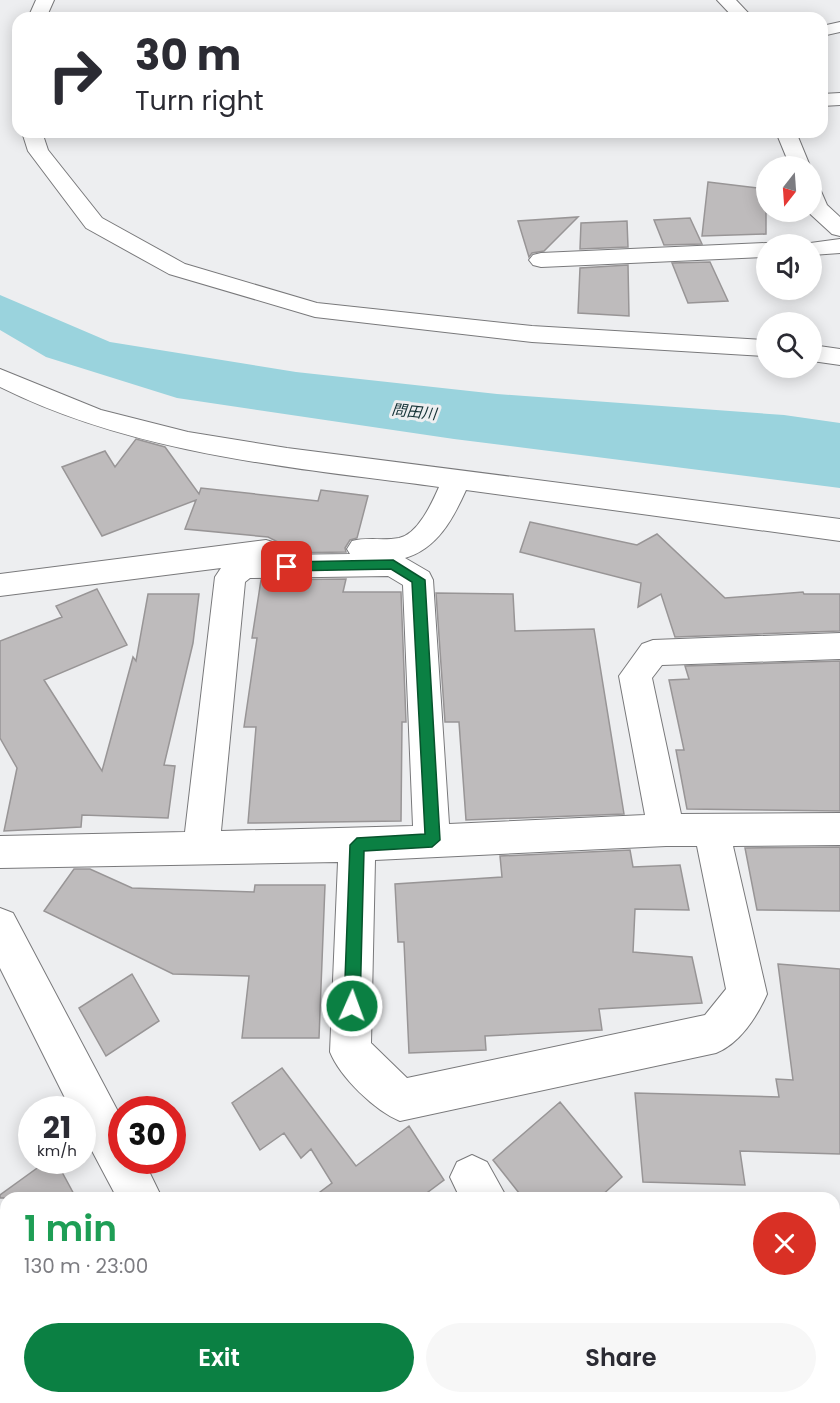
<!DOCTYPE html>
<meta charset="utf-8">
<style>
body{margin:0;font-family:Poppins,"Noto Sans JP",sans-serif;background:#f7f7f7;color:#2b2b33;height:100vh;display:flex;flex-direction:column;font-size:22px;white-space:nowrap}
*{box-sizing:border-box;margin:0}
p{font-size:20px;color:#7c7c81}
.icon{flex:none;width:33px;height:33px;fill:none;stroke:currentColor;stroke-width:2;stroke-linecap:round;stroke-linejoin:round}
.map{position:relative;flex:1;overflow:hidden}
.sheet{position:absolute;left:0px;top:1192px;width:840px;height:212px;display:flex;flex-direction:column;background:#fff;border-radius:18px 18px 0 0;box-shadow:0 3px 15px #0003}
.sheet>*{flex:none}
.top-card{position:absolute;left:12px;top:12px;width:816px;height:126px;border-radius:18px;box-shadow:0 3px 15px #0003;background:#fff;color:#2b2b33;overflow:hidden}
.needle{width:39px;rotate:197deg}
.buttons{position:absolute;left:756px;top:156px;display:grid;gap:12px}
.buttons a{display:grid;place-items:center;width:66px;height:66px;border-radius:50%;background:#fff;box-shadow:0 3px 15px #0003;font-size:30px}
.speed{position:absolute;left:18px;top:1096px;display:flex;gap:12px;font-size:30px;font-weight:700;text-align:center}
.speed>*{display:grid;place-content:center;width:78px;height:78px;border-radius:50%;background:#fff;box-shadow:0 3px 15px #0003;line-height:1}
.speed small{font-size:15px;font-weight:400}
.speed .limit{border:9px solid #d22;background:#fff;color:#111}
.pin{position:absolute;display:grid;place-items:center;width:51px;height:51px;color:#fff;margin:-26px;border-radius:12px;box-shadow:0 3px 9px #0006}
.me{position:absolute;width:66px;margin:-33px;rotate:2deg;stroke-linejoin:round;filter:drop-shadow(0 0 4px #0008)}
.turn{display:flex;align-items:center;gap:21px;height:126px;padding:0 24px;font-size:27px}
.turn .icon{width:78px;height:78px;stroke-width:2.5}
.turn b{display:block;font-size:42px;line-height:51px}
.round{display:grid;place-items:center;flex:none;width:63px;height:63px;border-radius:32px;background:#f7f7f7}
.head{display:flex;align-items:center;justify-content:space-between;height:102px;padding:0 24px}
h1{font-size:36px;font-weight:600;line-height:45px;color:#1e9e55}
.action{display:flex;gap:12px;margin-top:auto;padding:12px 24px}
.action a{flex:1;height:69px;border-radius:36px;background:#0b8043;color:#fff;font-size:24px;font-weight:600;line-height:69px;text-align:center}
.action a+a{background:#f7f7f7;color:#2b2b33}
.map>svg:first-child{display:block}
.water{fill:#9ad3dd}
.building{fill:#bebbbc;stroke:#989596;stroke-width:1.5}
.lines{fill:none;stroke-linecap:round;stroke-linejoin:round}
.minor-casing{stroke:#79797b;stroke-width:2}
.minor{fill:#fff;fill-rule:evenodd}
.route{fill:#0b8043;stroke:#07532c;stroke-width:1.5}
.labels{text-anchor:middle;stroke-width:6;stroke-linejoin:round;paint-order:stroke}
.far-water-label{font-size:15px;font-style:italic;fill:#123034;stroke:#edeef0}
</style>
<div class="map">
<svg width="840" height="1403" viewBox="0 0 840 1403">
<rect width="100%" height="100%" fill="#edeef0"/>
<path class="water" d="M 0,295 L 110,342 L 296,372 L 497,394 L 784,415 L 840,423 L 840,488 L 454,439 L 177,398 L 46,357 L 0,330 Z"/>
<path class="building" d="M 708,182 L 766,189 L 766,234 L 702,236 Z
M 578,217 L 544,251 L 532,253 L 529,257 L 518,221 Z
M 690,218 L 702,244 L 664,245 L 654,220 Z
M 627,221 L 628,247 L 580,249 L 581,223 Z
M 710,262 L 728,301 L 688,303 L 672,263 Z
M 628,265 L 629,316 L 578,313 L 580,268 Z
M 136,439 L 165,447 L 199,494 L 201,488 L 318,501 L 321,490 L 368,496 L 357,538 L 350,540 L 345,548 L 346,552 L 283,553 L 278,542 L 268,537 L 185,529 L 196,500 L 102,536 L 62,467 L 105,451 L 115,467 Z
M 530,522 L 637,545 L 657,534 L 725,598 L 803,592 L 804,594 L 840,594 L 840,631 L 675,637 L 661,594 L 638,607 L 641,583 L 520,552 Z
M 346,579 L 343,592 L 401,592 L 406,722 L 402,722 L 401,821 L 248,823 L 256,727 L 244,727 L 257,638 L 252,638 L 261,580 Z
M 97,589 L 127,645 L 44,680 L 102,771 L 133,657 L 136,661 L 148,594 L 199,594 L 193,643 L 164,765 L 175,766 L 168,818 L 82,815 L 81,827 L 4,831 L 17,768 L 0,738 L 0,641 L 62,617 L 56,606 Z
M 436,593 L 513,594 L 515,631 L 594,629 L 624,814 L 466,820 L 459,722 L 445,722 Z
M 840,661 L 840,811 L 687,809 L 676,750 L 684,750 L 669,680 L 689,679 L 685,666 Z
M 840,847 L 840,911 L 757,910 L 745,848 Z
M 630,850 L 633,867 L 680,865 L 689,910 L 635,909 L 633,952 L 692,957 L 702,1003 L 599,1009 L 602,1030 L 485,1036 L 486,1050 L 409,1053 L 404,942 L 398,942 L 395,884 L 502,877 L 500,856 Z
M 74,869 L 90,869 L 132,888 L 254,892 L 255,885 L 325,885 L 319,1038 L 242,1038 L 249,976 L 173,974 L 44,911 Z
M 778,964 L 840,969 L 840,1154 L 740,1151 L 745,1185 L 643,1182 L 635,1093 L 779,1097 L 776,1079 L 793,1080 Z
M 132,974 L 159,1021 L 106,1056 L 79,1008 Z
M 282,1068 L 356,1166 L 409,1126 L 444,1180 L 420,1198 L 312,1198 L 332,1183 L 311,1149 L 301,1158 L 284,1133 L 260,1150 L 232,1103 Z
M 560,1102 L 622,1177 L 599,1198 L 523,1198 L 493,1160 Z
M 47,1161 L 56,1161 L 76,1198 L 0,1198 L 0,1195 Z"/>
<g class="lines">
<defs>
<path id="minor" d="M 36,0 L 54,0 L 46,18 L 28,18 Z
M 717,0 L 736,0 L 753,18 L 734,18 Z
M 840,22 L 840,32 L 822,36 L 822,26 Z
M 840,93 L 840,105 L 822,106 L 822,94 Z
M 22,132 L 42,132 L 48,150 L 102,218 L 185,264 L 317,303 L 532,326 L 766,340 L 766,356 L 532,342 L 315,317 L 169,274 L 86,228 L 28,151 Z
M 776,132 L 796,132 L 810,166 L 790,166 Z
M 812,188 L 820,189 L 827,205 L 840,217 L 840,236 L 832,234 L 808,212 L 812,212 Z
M 840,239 L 840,253 L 812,255 L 812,244 L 803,244 Z
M 766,243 L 771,244 L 766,244 L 766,257 L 541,267 L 533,265 L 529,260 L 533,255 L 541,253 Z
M 812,345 L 840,349 L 840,365 L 812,361 Z
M 0,369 L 101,410 L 188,432 L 287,448 L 840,519 L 840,541 L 466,490 C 453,519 437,549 405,558 L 429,572 L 433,580 L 449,824 L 645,815 L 619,676 L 642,644 L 653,640 L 840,633 L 840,659 L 662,665 L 652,678 L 681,814 L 840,813 L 840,845 L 733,846 L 767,994 C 757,1017 739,1044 716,1053 L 400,1121 C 375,1111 340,1077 330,1052 L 338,862 L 0,868 L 0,836 L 185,832 L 215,577 L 221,568 L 0,596 L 0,574 L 266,540 L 276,543 L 281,551 L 278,555 L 350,554 L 347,549 L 352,541 C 367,537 383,541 399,538 C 418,534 432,503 439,487 C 290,467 137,455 0,387 ZM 388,576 L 403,585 L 413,826 L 221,831 L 245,582 L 250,578 ZM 666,846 L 697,846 L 726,989 L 705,1015 L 407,1078 L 371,1043 L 375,860 Z
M 0,908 L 13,913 L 122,1119 L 122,1161 L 144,1161 L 162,1198 L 117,1198 L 82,1132 L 82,1110 L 71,1110 L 0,968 Z
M 472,1155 L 487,1162 L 507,1198 L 460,1198 L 450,1177 L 457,1162 Z
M 834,1322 L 840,1322 L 840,1370 L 834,1370 Z
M 221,1398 L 270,1398 L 272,1403 L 223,1403 Z
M 370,1398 L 422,1398 L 420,1403 L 368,1403 Z"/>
</defs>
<use href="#minor" class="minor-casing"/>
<use href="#minor" class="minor"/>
</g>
<path class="route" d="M 393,560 L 425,580 L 440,840 L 432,847 L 364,851 L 360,1006 L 358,1011 L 352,1014 L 346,1011 L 344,1006 L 350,845 L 357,838 L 425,834 L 412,582 L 391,569 L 287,571 L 281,567 L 287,562 Z"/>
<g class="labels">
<g class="far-water-label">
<text transform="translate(414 412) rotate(6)" y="5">問田川</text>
</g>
</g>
</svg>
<div class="buttons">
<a><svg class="needle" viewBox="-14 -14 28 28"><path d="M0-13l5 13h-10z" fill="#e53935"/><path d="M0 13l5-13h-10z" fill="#7c7c81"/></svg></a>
<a><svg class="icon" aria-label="sound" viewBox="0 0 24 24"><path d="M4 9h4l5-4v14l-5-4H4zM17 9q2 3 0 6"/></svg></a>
<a><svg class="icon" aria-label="search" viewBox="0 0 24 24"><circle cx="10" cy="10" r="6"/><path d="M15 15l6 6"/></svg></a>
</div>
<div class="speed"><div>21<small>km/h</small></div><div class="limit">30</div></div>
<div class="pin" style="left:287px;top:567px;background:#d93025"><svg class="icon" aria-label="arrive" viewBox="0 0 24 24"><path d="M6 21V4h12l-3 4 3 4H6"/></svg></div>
<svg class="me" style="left:352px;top:1006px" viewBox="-20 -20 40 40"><circle r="17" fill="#0b8043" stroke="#fff" stroke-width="3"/><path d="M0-11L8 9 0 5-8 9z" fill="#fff"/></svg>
<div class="top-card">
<div class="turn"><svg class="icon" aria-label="right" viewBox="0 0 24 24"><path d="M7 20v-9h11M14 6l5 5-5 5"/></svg><div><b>30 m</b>Turn right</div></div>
</div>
<section class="sheet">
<div class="head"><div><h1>1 min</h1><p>130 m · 23:00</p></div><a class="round" style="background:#d93025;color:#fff"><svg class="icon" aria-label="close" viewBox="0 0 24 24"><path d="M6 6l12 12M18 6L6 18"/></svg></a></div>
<div class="action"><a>Exit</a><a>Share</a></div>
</section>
</div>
